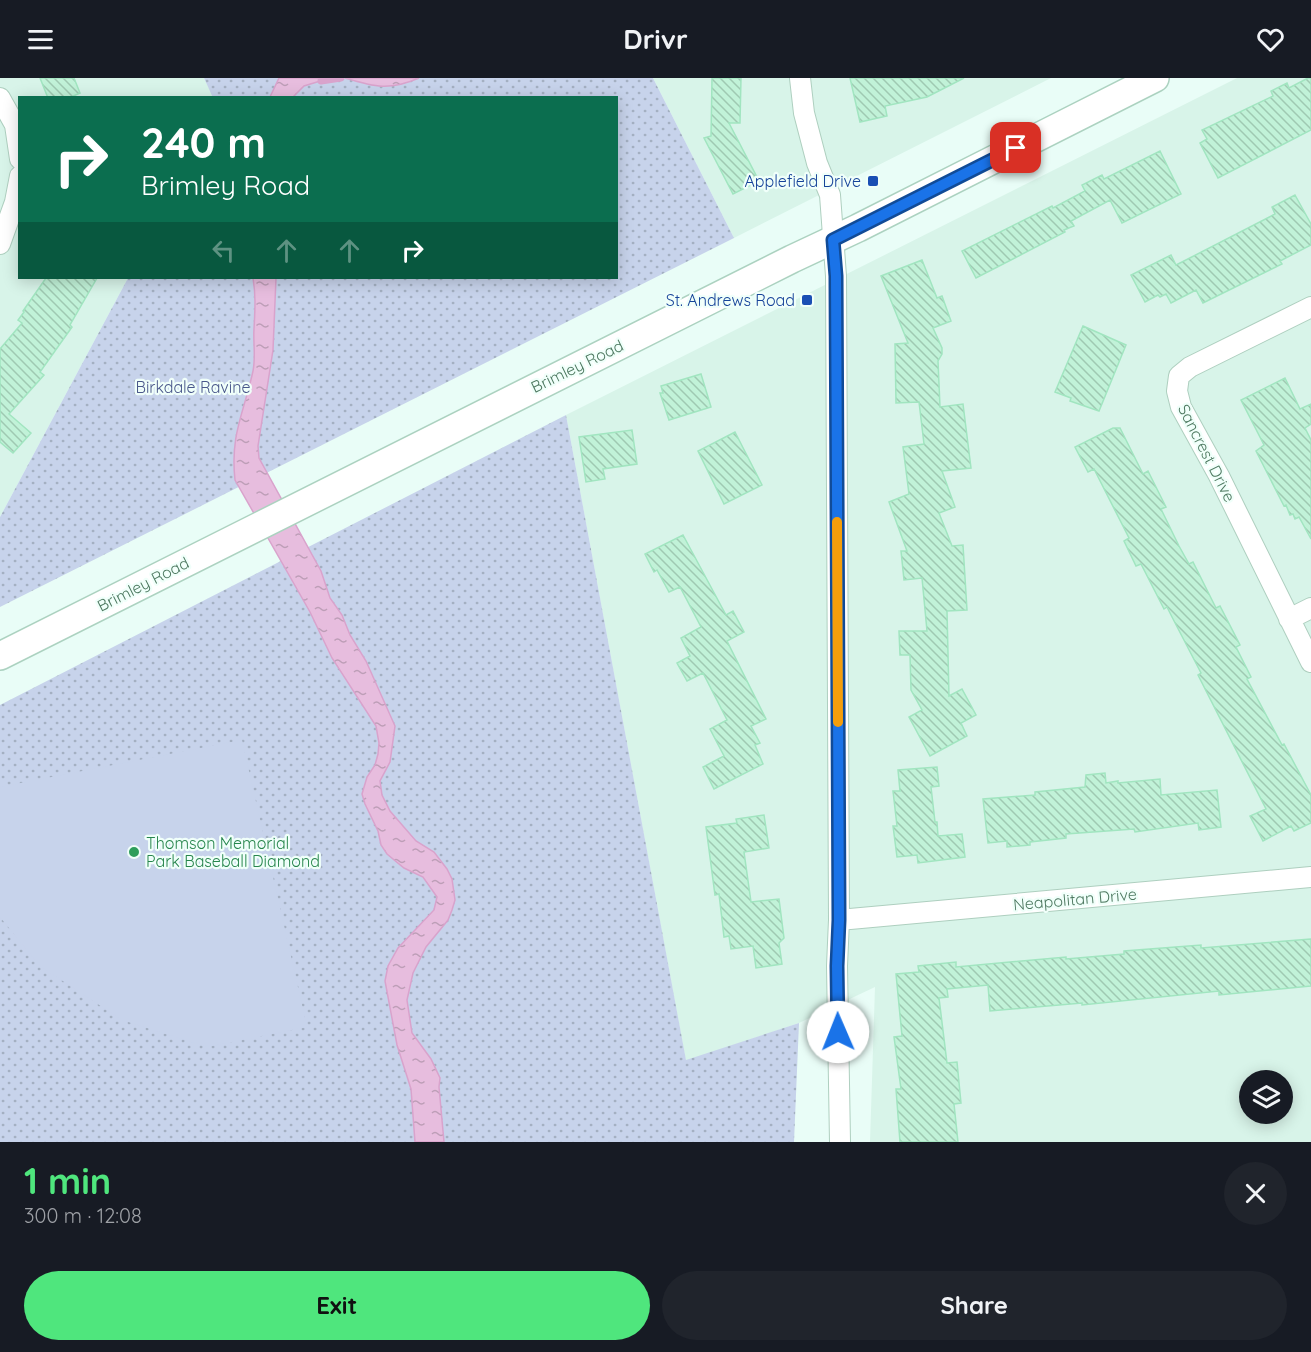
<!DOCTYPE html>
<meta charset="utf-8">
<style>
body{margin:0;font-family:Quicksand,sans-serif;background:#20242c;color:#f1f3f6;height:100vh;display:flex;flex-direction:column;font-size:22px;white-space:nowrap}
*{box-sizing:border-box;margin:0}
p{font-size:20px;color:#9ea1a6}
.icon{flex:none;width:33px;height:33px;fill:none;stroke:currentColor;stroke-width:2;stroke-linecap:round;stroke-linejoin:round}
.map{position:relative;height:1064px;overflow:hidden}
.panel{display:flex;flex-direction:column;background:#171b24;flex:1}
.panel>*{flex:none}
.top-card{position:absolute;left:18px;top:18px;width:600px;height:183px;border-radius:0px;box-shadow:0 3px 15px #0003;background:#0b6e4f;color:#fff;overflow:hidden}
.controls{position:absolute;left:1239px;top:992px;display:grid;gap:12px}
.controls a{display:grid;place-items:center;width:54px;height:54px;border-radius:50%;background:#171b24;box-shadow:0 3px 15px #0003;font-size:30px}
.pin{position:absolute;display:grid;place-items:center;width:51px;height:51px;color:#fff;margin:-26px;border-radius:12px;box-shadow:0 3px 9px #0006}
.me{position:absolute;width:66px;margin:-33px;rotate:359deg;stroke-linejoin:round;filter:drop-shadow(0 0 4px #0008)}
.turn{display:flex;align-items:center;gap:21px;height:126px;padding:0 24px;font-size:27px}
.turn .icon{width:78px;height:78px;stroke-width:2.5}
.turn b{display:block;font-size:42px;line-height:51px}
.lanes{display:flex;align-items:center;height:57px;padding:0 24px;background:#0003;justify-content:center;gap:30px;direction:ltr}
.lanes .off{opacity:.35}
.round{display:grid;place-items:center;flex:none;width:63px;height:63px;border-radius:32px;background:#20242c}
.headline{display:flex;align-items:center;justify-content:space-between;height:102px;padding:0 24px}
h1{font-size:36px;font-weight:800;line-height:45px;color:#4fe67d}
.primary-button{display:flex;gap:12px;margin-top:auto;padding:12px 24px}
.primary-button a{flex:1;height:69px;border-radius:36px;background:#4fe67d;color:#111;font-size:24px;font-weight:800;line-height:69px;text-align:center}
.primary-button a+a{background:#20242c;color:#f1f3f6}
header{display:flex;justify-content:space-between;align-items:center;height:78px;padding:0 24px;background:#171b24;font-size:27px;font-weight:800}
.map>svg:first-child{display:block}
.residential{fill:#d8f4e9;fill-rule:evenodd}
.park{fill:url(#park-dots)}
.pitch{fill:#c7d3eb}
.water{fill:url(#water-ripples);stroke:#d9a3cc;stroke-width:1.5}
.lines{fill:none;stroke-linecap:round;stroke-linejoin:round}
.stream{stroke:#d9a3cc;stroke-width:7}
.building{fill:url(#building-back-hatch);stroke:#a1e5c0;stroke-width:1.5}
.minor-casing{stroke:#aecfbf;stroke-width:22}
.secondary-casing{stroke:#acd2c0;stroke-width:30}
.minor{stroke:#fff;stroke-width:20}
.secondary{stroke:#fff;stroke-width:27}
.route-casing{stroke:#114b97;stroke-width:15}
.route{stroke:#1a73e8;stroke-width:10}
.slow{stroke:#f59e0b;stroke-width:10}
.transit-dot{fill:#1a4fb4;stroke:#f0fffa;stroke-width:2}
.leisure-dot{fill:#2e9e5b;stroke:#f0fffa;stroke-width:2}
.labels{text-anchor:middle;stroke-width:4.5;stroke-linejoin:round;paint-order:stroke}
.transit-label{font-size:16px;fill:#164399;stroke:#f0fffa;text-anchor:end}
.street-label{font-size:16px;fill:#4c785f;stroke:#f0fffa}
.park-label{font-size:16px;fill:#49578a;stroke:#f0fffa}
.leisure-label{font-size:16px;fill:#27864d;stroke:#f0fffa;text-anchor:start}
</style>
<header><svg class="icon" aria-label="menu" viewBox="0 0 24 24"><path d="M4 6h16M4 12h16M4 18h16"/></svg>Drivr<svg class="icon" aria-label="heart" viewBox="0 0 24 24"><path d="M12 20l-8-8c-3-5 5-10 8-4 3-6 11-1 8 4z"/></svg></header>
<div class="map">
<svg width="1311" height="1064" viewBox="0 0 1311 1064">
<defs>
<pattern id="park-dots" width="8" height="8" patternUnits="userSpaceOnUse" patternTransform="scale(1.5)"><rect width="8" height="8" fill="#c7d3eb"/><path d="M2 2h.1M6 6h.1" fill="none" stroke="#a4b0c2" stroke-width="1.8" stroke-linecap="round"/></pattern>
<pattern id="water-ripples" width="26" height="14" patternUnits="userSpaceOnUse" patternTransform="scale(1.5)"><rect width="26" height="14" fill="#e7bdde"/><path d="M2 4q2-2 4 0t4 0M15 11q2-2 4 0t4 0" fill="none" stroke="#bd9eb7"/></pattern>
<pattern id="building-back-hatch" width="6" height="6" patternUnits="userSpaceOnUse" patternTransform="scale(1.5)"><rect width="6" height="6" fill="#c1f2d8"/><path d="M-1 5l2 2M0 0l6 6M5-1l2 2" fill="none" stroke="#9fc9b2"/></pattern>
</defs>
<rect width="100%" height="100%" fill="#e9fdf7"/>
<path class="residential" d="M 0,0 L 204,0 L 213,19 L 20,20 L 20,200 L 128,200 L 0,439 Z
M 653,0 L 1051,0 L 734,160 Z
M 1237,0 L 1311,0 L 1311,1064 L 870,1064 L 875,909 L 799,945 L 686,983 L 566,337 ZM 1250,1002 L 1282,1002 L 1282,1035 L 1250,1035 Z"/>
<path class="park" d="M 204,0 L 653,0 L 734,160 L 0,529 L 0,439 L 128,200 L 616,200 L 616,20 L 213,20 Z
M 566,337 L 686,982 L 799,945 L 794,1064 L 0,1064 L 0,627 Z"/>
<path class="pitch" d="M 242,662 L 307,949 L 207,969 L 122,942 L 40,888 L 0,839 L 0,709 Z"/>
<path class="water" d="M 279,0 L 330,0 L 304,8 L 293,19 L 270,19 Z
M 345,0 L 419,0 C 389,13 375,9 345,0 Z
M 253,200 L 276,200 L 273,272 L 258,368 L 259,380 L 321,493 L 330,520 L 342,537 L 350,557 L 366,583 L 395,648 L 390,684 L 380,703 L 382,717 L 390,733 L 416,763 L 434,774 L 447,791 L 452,801 L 455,822 L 452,832 L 448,842 L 426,869 L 413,895 L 407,922 L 412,955 L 431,981 L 440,1000 L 439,1009 L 444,1064 L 415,1064 L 411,1011 L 397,967 L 385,903 L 388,888 L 398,870 L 434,832 L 437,819 L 423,799 L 404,790 L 387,776 L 381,767 L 378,753 L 365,726 L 362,716 L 367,699 L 375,687 L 378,676 L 379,665 L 376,648 L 332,580 L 310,534 L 235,402 C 230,356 244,335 253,293 C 256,278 253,265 254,251 C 255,232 256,218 253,200 Z"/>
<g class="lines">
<path class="stream" d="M 321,3 L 341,0"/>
</g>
<path class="building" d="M 40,0 L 74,0 L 80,15 L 69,20 L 48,20 Z
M 712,0 L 741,0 L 740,45 L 729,45 L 759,103 L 733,116 L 704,60 L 711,58 Z
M 850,0 L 964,0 L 927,19 L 885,28 L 887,38 L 860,44 Z
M 1308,0 L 1311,0 L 1311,52 L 1218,100 L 1200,65 L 1207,61 L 1202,52 L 1273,18 L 1271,13 L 1287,5 L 1289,10 Z
M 1160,73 L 1181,116 L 1122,145 L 1110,122 L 1071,143 L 1074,148 L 1064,152 L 1065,154 L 976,200 L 962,173 L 1052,128 L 1053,130 L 1085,113 L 1082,107 L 1102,97 L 1104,101 Z
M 1295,117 L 1311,146 L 1311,167 L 1280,183 L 1282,186 L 1203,225 L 1196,212 L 1171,225 L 1166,216 L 1160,219 L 1158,217 L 1145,224 L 1131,197 L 1171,177 L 1176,187 L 1182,184 L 1275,136 L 1272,129 Z
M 922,182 L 937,220 L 942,218 L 951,243 L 933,250 L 942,270 L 942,276 L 938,283 L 940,329 L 963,326 L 971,390 L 942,393 L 955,429 L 939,435 L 952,468 L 963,467 L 967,532 L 947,533 L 949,618 L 962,611 L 976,637 L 961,645 L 967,658 L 930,678 L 909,639 L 922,632 L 911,612 L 910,577 L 900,577 L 899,553 L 927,553 L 922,500 L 904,502 L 901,473 L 907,473 L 889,424 L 909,416 L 903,369 L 924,366 L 919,324 L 896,325 L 895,266 L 908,265 L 881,198 Z
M 46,200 L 97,200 L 70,247 L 72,249 L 40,294 L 44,297 L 9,336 L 31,355 L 13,375 L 0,364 L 0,271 L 22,245 L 18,242 L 24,234 L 23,233 Z
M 1083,248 L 1126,267 L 1099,333 L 1070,323 L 1071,320 L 1055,314 Z
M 701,296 L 711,329 L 669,342 L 660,315 L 663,315 L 661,308 Z
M 1285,300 L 1300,331 L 1311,326 L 1311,346 L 1305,350 L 1311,362 L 1311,461 L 1299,439 L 1295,441 L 1293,436 L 1290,437 L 1286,427 L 1284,428 L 1256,373 L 1264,367 L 1241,322 Z
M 1113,350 L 1120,350 L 1143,396 L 1148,393 L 1166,429 L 1161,431 L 1179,468 L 1189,486 L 1193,484 L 1216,530 L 1220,528 L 1240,567 L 1236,569 L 1251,599 L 1247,601 L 1282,667 L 1284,666 L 1311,717 L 1311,745 L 1294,753 L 1291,748 L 1263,763 L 1250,738 L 1266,731 L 1198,597 L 1201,595 L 1172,539 L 1167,529 L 1164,531 L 1141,486 L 1136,488 L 1124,463 L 1129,460 L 1094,391 L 1088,394 L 1075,369 Z
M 632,352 L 637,386 L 603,391 L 605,401 L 586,404 L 579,359 Z
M 735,354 L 762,407 L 724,426 L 698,373 Z
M 683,457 L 726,537 L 733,533 L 744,554 L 727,563 L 766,641 L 751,648 L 760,665 L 755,667 L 763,686 L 714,711 L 703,689 L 724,678 L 710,651 L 727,642 L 703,595 L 687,603 L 677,585 L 690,578 L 681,560 L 701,549 L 680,509 L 669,514 L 657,492 L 654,494 L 645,476 Z
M 937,689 L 939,708 L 931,709 L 935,744 L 937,744 L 938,758 L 962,756 L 965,779 L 918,785 L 917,777 L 897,779 L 893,748 L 897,748 L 893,713 L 900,713 L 898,692 Z
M 1105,695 L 1106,705 L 1118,703 L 1118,705 L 1160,701 L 1161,717 L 1217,712 L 1221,749 L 1199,752 L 1198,745 L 1135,754 L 1134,751 L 1066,756 L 1066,760 L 1030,764 L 1030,767 L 1007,769 L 1007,763 L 988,765 L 983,721 L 1035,717 L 1035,714 L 1085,709 L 1086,697 Z
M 764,737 L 769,770 L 744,774 L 751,824 L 779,821 L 784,860 L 779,865 L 782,886 L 756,890 L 753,868 L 731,871 L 729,858 L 724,859 L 719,816 L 715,817 L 706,749 L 737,745 L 736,741 Z
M 1311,861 L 1311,908 L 1219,917 L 1219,913 L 1082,927 L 1082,925 L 990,933 L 988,907 L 947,911 L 948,919 L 939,920 L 947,985 L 957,984 L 961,1025 L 954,1026 L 958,1064 L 900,1064 L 896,1011 L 901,1011 L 894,959 L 902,958 L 896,896 L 919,894 L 918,888 L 956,884 L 956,889 L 1066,879 L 1066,881 L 1124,876 L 1124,873 L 1201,867 L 1201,870 Z"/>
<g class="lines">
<defs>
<path id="minor" d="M 800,0 L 804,35 L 817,85 L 830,117 L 836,198 L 839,842 L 837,888 L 840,1064
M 0,20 L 15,47 L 20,81
M 0,166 L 15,124 L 20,98
M 1311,229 L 1190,289 L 1179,298 L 1177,313 L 1181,329 L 1219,398 L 1311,584
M 1289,541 L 1311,530
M 839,842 L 1311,799"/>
<path id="secondary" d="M 0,578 L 792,181 L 858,150 L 1155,0"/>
</defs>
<use href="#minor" class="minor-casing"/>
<use href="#secondary" class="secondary-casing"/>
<use href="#minor" class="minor"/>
<use href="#secondary" class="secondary"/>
</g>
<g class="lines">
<defs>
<path id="route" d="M 838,954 L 837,888 L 839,842 L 836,198 L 833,162 L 1016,70"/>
</defs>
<use href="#route" class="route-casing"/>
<use href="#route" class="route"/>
<path class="slow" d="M 837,444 L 838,644"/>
</g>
<g class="transit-dot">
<rect x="867" y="97" width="12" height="12" rx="3"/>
<rect x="801" y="216" width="12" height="12" rx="3"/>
</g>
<circle class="leisure-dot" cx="134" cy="774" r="6"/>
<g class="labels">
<g class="transit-label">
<text x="861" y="109">Applefield Drive</text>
<text x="795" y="228">St. Andrews Road</text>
</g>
<g class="street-label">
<text transform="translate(577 288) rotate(-26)" y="6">Brimley Road</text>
<text transform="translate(1207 375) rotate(63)" y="6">Sancrest Drive</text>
<text transform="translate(143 506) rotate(-27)" y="6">Brimley Road</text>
<text transform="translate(1075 821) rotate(-5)" y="6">Neapolitan Drive</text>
</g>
<g class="park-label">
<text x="193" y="315">Birkdale Ravine</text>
</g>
<g class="leisure-label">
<text x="146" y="771">Thomson Memorial<tspan x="146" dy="18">Park Baseball Diamond</tspan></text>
</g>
</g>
</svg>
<div class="controls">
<a><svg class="icon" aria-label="layers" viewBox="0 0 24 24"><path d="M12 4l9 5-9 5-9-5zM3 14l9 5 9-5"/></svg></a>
</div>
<div class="pin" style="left:1016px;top:70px;background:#d93025"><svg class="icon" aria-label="arrive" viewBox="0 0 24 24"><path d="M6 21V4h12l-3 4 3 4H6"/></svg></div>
<svg class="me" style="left:838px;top:954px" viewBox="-20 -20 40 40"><circle r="19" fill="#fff"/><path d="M0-13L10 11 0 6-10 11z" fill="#1a73e8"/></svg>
<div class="top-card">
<div class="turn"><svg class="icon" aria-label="right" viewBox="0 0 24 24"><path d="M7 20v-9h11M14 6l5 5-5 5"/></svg><div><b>240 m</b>Brimley Road</div></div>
<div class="lanes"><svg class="icon off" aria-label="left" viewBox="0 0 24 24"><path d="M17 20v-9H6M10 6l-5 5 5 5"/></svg><svg class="icon off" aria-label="ahead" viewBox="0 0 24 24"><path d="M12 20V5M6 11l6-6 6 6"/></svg><svg class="icon off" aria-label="ahead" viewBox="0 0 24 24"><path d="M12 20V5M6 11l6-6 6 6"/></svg><svg class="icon" aria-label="right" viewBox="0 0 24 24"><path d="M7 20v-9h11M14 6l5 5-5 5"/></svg></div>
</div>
</div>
<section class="panel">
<div class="headline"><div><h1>1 min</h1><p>300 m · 12:08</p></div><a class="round"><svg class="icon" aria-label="close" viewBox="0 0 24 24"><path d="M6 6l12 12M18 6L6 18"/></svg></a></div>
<div class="primary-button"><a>Exit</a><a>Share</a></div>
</section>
